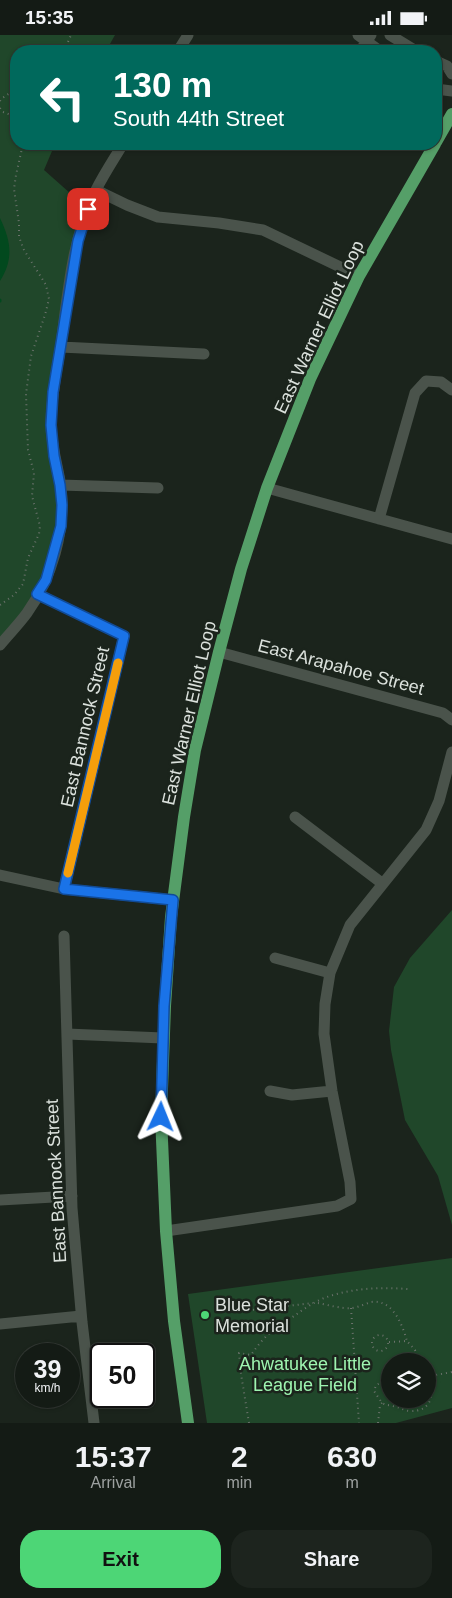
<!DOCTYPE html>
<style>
body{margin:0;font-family:Arial,sans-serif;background:#1d241e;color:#f1f3f6;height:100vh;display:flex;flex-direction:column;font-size:19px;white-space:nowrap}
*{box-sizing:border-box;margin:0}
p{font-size:16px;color:#9da1a0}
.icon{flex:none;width:28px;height:28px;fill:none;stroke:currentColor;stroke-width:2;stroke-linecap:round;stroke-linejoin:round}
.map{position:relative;height:1388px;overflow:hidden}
.sheet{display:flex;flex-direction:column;background:#141b15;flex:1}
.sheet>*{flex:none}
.hud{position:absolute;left:10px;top:10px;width:432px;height:105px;border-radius:20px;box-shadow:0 1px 4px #0004,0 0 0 1px #333934;background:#00695c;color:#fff;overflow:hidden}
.fabs{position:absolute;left:381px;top:1318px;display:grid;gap:10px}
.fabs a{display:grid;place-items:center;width:55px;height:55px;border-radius:50%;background:#141b15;box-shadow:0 1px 4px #0004,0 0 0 1px #333934;font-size:25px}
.speed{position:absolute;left:15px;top:1308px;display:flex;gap:10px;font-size:25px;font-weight:700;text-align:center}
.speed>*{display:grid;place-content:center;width:65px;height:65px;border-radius:50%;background:#141b15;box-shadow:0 1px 4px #0004,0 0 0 1px #333934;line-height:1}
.speed small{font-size:12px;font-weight:400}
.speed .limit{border:2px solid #111;border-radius:8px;background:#fff;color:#111}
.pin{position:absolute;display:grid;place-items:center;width:42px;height:42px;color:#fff;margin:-21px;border-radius:10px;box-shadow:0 2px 8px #0006}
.me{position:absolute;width:55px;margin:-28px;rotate:2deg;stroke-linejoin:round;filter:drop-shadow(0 0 4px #0008)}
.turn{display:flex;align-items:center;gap:18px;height:105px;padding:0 20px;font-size:22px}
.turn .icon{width:65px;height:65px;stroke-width:2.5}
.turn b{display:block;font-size:35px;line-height:42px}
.eta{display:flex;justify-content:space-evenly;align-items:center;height:85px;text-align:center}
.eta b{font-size:30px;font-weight:600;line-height:35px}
.button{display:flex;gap:10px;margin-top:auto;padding:10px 20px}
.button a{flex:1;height:58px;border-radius:20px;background:#4dd676;color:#111;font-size:20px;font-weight:600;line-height:58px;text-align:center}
.button a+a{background:#1d241e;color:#f1f3f6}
.status{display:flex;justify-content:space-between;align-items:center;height:35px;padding:0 25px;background:#141b15;direction:ltr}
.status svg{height:14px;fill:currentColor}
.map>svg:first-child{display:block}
.green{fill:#20472a;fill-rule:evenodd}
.water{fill:#02491e}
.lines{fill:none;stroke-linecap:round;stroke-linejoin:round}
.stream{stroke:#02491e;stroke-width:3}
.path{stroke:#6b736c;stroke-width:2;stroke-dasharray:1 4;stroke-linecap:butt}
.minor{stroke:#4a534b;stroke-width:11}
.major{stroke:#559f68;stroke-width:12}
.route-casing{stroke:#114b97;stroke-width:12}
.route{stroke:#1a73e8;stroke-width:9}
.slow{stroke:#f59e0b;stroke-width:9}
.poi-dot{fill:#4dd676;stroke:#1b241c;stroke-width:2}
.labels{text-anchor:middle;stroke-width:5;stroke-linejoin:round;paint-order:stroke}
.street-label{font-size:18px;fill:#dbe1dc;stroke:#1b241c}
.poi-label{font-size:18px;fill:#dbe1dc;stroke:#1b241c;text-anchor:start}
.park-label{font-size:18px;fill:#9ef4b0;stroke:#1b241c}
</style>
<div class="status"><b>15:35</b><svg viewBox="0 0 49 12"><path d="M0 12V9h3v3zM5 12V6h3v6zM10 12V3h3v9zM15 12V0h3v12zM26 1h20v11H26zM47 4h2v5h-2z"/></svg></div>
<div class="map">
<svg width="452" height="1388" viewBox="0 0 452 1388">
<rect width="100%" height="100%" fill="#1b241c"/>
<path class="green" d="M 0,0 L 115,0 L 106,16 L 16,16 L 16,109 L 55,109 L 44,135 L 88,174 L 53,357 L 62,470 L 46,545 L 0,610 Z
M 452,875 L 452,1190 L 438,1141 L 405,1085 L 391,1015 L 389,996 L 394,952 L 410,923 Z
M 452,1223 L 452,1373 L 396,1388 L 207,1388 L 188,1259 ZM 390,1326 L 428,1326 L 428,1364 L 390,1364 Z"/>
<path class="water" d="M 0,183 C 11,206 14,224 0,246 Z"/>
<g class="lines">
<path class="stream" d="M 0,265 L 0,266"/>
<path class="path" d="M 64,16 L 71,0
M 0,66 L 1,64 L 16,54
M 0,73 L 3,77 L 16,82
M 0,570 L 14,560 L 23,549 L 28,523 L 39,499 L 40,491 L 32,461 L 34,438 L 28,415 L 26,359 L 31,321 L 45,280 L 49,264 L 46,250 L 24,215 L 19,202 L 19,188 L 14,154 L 16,140 L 23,109
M 318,1268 C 328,1270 342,1274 352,1273 C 359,1272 365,1269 371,1267 C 393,1264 402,1289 407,1306
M 351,1273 L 359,1388
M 243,1276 L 313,1268
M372 1308a8 8 0 1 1 16 0a8 8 0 1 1-16 0Z
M 389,1307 L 407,1306 L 415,1315 L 418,1326
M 390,1340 L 387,1345 L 376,1350 L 374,1356 L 382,1368 C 386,1370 389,1370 393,1371 C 399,1372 403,1375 409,1376 C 431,1377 435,1361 428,1344
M 429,1347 L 436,1340 L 452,1337
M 249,1388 L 241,1339 L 239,1318 L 251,1320 C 265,1300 274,1293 294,1281 C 304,1274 315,1266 327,1262 C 353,1253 381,1252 408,1254
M 378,1388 L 380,1370 L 382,1368"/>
<path class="minor" d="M 358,0 L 380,16
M 390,0 L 416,16
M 178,16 L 188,0
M 360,16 L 371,0
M 436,26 L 447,31 L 452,39
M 436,54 L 452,56
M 96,155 L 127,170 L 158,182 L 219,188 L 263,195 L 359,241
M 61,312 L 204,319
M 60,450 L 158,453
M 267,453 L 452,504
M 379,484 L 415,358 L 426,346 L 441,347 L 452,355
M 37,559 L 124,601 L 64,854
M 0,610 C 9,599 19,589 27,578 C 52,543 66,495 61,452 C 58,431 51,411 51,389 C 51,362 57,336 61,309 C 68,258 72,202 96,155 C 104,139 114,124 123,109
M 219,617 L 443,678 L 452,685
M 295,782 L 383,849
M 0,840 L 64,854 L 173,865
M 64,901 L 72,1173 L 82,1287 L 94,1388
M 275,923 L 330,938
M 67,999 L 163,1003
M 270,1056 L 292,1060 L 332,1056
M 0,1165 L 72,1161
M 166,1196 L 337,1171 L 351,1164 L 350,1147 L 332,1056 L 324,999 L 325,969 L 330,938 L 350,890 L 426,795 L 439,766 L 452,717
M 0,1289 L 81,1281"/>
<path class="major" d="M 436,107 L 452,79
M 188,1388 L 174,1286 L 166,1196 L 161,1082 L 165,971 L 171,882 L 184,782 L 195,715 L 219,617 L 241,534 L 267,453 L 310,344 L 359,241 L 435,109"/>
</g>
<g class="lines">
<defs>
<path id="route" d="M 88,174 L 78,206 L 53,357 L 51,390 L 54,421 L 60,450 L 62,470 L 61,491 L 46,545 L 37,559 L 124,601 L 64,854 L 173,865 L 164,971 L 161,1082"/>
</defs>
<use href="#route" class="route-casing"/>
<use href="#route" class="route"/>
<path class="slow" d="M 68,838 L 118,628"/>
</g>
<circle class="poi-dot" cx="205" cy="1280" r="5"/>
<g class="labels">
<g class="street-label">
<text transform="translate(319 292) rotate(-65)" y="6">East Warner Elliot Loop</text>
<text transform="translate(341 632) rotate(15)" y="6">East Arapahoe Street</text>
<text transform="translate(189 678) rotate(-77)" y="6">East Warner Elliot Loop</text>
<text transform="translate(85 692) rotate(-77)" y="6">East Bannock Street</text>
<text transform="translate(56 1146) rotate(-93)" y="6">East Bannock Street</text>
</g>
<g class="poi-label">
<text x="215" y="1276">Blue Star<tspan x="215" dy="21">Memorial</tspan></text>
</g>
<g class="park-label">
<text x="305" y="1335">Ahwatukee Little<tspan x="305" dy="21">League Field</tspan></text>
</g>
</g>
</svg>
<div class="fabs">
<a><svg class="icon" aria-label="layers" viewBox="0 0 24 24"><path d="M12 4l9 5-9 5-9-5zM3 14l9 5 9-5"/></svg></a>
</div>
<div class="speed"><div>39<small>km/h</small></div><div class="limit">50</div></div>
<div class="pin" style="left:88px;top:174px;background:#d93025"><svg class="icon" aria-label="arrive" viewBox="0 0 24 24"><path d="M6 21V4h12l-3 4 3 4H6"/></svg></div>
<svg class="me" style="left:161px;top:1082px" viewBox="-20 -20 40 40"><path d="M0-17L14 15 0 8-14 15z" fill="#1a73e8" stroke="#fff" stroke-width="4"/></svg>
<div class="hud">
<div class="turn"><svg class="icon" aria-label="left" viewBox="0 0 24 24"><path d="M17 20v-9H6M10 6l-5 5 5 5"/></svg><div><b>130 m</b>South 44th Street</div></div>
</div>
</div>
<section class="sheet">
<div class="eta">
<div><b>15:37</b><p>Arrival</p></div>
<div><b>2</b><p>min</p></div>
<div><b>630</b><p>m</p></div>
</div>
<div class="button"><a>Exit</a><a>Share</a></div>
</section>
